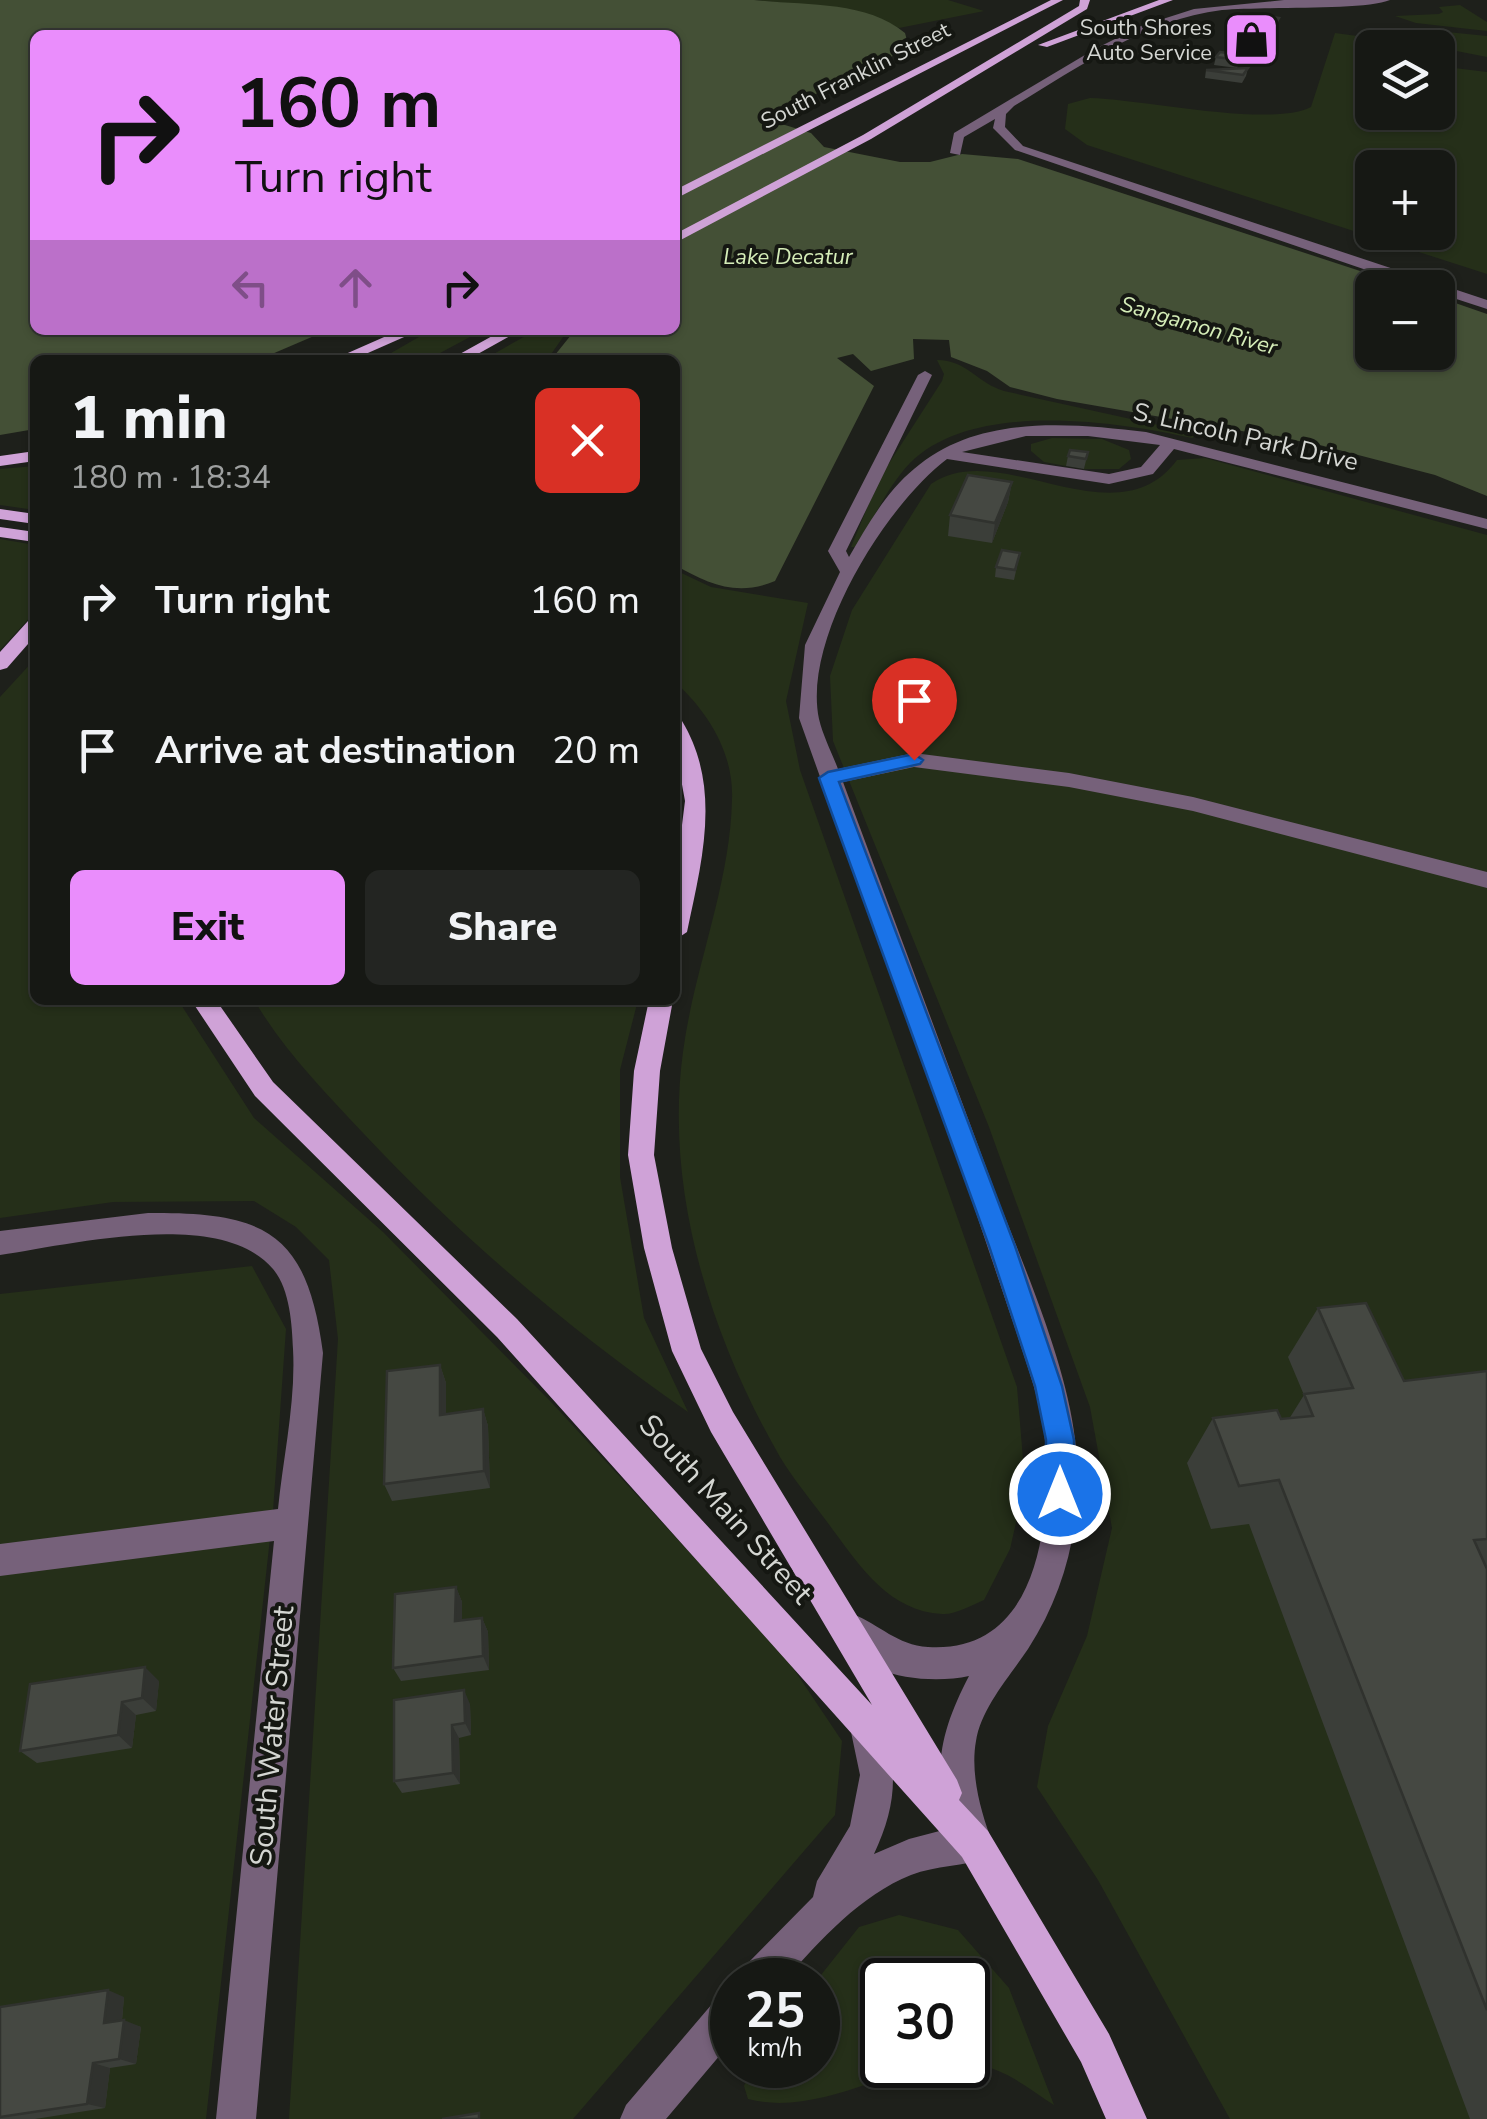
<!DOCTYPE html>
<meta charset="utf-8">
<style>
body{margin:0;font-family:"Nunito Sans",sans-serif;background:#232522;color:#f1f3f6;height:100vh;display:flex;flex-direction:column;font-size:38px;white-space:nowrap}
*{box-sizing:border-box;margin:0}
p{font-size:32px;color:#9ea0a0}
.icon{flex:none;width:55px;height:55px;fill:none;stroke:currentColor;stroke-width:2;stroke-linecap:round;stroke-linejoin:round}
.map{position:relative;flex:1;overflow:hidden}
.sheet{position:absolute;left:30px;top:355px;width:650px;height:650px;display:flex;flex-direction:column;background:#161814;border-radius:15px;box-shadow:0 2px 8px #0004,0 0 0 2px #353734}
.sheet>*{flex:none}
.hud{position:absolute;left:30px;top:30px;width:650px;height:305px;border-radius:15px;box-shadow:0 2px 8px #0004,0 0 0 2px #353734;background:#ea8dfc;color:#111;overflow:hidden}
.fabs{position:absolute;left:1355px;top:30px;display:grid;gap:20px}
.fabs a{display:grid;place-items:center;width:100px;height:100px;border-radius:15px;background:#161814;box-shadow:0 2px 8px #0004,0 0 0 2px #353734;font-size:50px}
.speed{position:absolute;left:710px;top:1958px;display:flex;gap:20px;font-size:50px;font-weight:700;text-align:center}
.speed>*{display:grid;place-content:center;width:130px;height:130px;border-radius:50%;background:#161814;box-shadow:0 2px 8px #0004,0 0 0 2px #353734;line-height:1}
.speed small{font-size:25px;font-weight:400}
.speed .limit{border:5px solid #111;border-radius:15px;background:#fff;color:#111}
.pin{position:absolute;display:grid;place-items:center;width:85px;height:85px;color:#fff;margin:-102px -42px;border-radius:50% 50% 50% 0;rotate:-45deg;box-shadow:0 0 10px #0007}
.pin .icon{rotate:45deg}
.me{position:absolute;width:110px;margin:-55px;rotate:0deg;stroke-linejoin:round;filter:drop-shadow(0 0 8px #0008)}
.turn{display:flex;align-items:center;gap:35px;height:210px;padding:0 40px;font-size:45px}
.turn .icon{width:130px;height:130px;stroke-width:2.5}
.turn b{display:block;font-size:70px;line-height:85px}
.lanes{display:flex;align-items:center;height:95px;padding:0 40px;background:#0003;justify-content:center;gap:50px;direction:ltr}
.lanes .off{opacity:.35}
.round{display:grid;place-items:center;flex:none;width:105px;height:105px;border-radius:15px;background:#232522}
.overview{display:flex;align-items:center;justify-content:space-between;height:170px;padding:0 40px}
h1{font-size:60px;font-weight:800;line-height:75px}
.action{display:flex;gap:20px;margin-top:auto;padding:20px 40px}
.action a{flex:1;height:115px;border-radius:15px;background:#ea8dfc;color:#111;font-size:40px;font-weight:800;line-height:115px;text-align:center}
.action a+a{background:#232522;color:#f1f3f6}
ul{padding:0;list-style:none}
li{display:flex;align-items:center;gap:30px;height:150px;padding:0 40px}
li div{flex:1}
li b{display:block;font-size:38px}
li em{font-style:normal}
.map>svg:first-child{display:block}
.green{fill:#252f19;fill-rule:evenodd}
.water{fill:#445036}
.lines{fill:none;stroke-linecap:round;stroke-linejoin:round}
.minor{fill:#76617a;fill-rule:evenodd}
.major{fill:#cfa2d7;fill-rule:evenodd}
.wall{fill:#3b3e39}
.shaded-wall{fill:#30322e}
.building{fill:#454842;stroke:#30322e;stroke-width:2.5}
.route{fill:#1a73e8;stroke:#114b97;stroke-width:2.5}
.labels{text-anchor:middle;stroke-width:8;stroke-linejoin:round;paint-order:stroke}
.far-poi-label{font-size:22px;fill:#d4d6d2;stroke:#151712;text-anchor:end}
.far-street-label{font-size:22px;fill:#d4d6d2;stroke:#151712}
.far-water-label{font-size:22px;font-style:italic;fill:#d5edb8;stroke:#151712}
.street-label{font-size:25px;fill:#d4d6d2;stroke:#151712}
.near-street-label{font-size:30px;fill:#d4d6d2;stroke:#151712}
</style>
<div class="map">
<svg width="1487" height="2119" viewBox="0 0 1487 2119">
<rect width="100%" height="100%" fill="#1e201b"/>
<path class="green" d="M 754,0 L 948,0 L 984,11 L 899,28 L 853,10 Z
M 1460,5 L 1487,22 L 1487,31 L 1416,23 L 1395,16 L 1439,14 L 1443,12 L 1439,7 Z
M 1427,30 L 1487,36 L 1487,57 L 1426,45 L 1420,40 Z
M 1335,33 L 1372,38 L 1387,47 L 1372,48 L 1372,112 L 1438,112 L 1438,66 L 1487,72 L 1487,274 L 1087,145 L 1065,129 L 1068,104 L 1090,98 C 1141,99 1271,128 1311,107 ZM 1372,168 L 1438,168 L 1438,232 L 1372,232 Z
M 431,330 L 483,330 L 427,360 L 379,360 Z
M 536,330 L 568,330 L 547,360 L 483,360 Z
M 937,360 C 967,360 977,383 1004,391 L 1199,434 L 1192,438 C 1114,421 973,400 910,463 C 888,486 873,520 856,547 L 851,547 L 879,479 L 942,381 L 944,374 Z
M 1052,438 L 1102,439 L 1129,450 L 1131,459 L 1119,469 L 1084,469 L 1085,462 L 1069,460 L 1066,466 L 1044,462 L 1031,451 L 1031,444 Z
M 1205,458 L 1487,535 L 1487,2119 L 1230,2119 L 1098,1880 L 1037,1787 L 1048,1726 L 1087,1636 L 1112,1528 L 1090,1407 L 989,1127 L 833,741 L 830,676 L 852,610 L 931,484 C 1000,436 1115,543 1177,460 Z
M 35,466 L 35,510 L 0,505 L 0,469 Z
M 0,539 L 35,545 L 35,612 L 0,650 Z
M 675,570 L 711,587 L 808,603 L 786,701 L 800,770 L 1017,1387 L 1025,1483 L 1010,1549 L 984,1600 C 972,1605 955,1615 942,1614 C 890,1611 862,1569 833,1530 C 816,1506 795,1482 780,1457 C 711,1337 664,1191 683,1052 C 694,968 730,886 732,800 C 734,753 708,712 675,682 Z
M 35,659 L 35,1000 L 178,1000 L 254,1118 L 383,1232 L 552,1403 L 785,1656 L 842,1741 L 835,1815 L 573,2119 L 289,2119 L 338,1339 L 329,1260 L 296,1227 L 254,1201 L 113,1202 L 0,1218 L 0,697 Z
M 254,1000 L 638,1000 L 620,1070 L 620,1177 L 644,1318 L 688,1412 C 571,1331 463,1239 365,1135 C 324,1091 285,1052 254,1000 Z
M 252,1266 L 286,1329 L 273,1511 L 206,2119 L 0,2119 L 0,1294 Z
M 899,1915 L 958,1930 L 1009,1988 L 1054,2105 C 1032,2091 1006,2069 978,2065 C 900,2055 825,2119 748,2099 L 744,2086 L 753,2065 L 818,2065 L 817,1980 L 859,1927 ZM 882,1980 L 968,1980 L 968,2065 L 882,2065 Z"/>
<path class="water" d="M 0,0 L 754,0 C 803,6 865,0 905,33 L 909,48 L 775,114 L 772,121 L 811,133 L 824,147 L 900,162 L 930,162 L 962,154 L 1018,159 L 1409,287 L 1372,288 L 1372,352 L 1438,352 L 1438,297 L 1487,314 L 1487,496 L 1435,475 L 1316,444 L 1057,399 L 1010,387 L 987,371 L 951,357 L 949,340 L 913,339 L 914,359 L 871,371 L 853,354 L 837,358 L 874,386 L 775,581 C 737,597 708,584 675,565 L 675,360 L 551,360 L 575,330 L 675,330 L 675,35 L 35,35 L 35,330 L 328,330 L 258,360 L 35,360 L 35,429 L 0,435 Z"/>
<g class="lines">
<path class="minor" d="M 1284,0 L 1390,0 C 1364,11 1260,6 1222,10 C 1144,20 1079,67 1014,106 L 1006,114 L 1005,127 L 1023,146 L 1487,300 L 1487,309 L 1438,293 L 1438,288 L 1419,288 L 1015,150 L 993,128 L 995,119 L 964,137 L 960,155 L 950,153 L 954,133 L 1095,49 L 1141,26 L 1194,9 Z
M 925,371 L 932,375 L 846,551 L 849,557 C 867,526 886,492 914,469 C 977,414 1069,423 1146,432 L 1487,519 L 1487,529 L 1174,449 L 1153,474 L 1109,484 L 947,459 C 886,505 802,639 819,719 C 823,736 832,753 838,769 L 914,753 L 1069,773 L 1193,797 L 1487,872 L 1487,888 L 1193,811 L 1069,787 L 914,767 L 843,782 C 894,919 945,1056 996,1194 C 1024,1267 1066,1362 1075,1439 C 1084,1513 1069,1586 1028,1649 C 1010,1676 981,1708 976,1741 C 970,1774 981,1813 993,1844 L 988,1857 C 964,1867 936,1865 911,1875 C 861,1895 820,1940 785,1980 L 740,1980 L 745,1966 L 813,1897 L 817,1881 L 850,1826 L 860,1775 L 851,1732 L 856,1720 L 868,1715 L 880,1720 C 900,1768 896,1807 874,1854 L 909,1839 L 951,1828 C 930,1771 942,1728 969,1676 C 927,1685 855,1677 836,1631 L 841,1619 L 853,1614 C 880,1625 897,1645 928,1647 C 1039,1654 1051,1523 1045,1441 C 1042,1404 1027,1366 1016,1331 C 999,1281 982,1230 965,1180 C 909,1026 853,869 799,718 L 805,645 L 840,572 L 828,551 L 918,375 ZM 1026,436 L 1088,436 L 1160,445 L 1141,467 L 1109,474 L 962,452 Z
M 148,1213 C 266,1212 307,1232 323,1353 L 256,2119 L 216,2119 L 274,1541 L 0,1576 L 0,1544 L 278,1509 C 283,1458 296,1401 293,1349 C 292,1325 290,1289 273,1269 C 221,1207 70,1245 0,1255 L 0,1231 Z
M 732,1992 L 732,2041 L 666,2119 L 620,2119 L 626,2105 L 718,1997 Z"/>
<path class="major" d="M 1051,0 L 1063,0 L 675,199 L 675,190 Z
M 1080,0 L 1090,0 L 1087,9 L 871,139 L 675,243 L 675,234 L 863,135 L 1079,6 Z
M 1159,0 L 1173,0 L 1047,47 L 1038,45 Z
M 400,330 L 420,330 L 352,360 L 332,360 Z
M 503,330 L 521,330 L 467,360 L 449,360 Z
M 35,451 L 35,461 L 0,466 L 0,456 Z
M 0,509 L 35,514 L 35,524 L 0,519 Z
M 0,527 L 35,532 L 35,542 L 0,537 Z
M 35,619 L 35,636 L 7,668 L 0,670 L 0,652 L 28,621 Z
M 675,719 L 682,721 C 722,787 702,861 687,932 L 675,940 L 675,881 L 685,801 L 675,746 Z
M 191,1000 L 216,1000 L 273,1082 L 517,1319 L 872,1705 L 711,1432 L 672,1351 L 644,1248 L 628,1155 L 634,1071 L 649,1000 L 673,1000 L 660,1071 L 654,1155 L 672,1248 L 701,1349 L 733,1412 L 957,1780 L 962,1793 L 959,1800 L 988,1831 L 1109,2034 L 1147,2119 L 1106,2119 L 1081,2062 L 962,1857 L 497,1337 L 255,1096 Z"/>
</g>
<path class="wall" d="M 1229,32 L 1276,33 L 1264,52 L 1226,47 Z
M 1243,55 L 1241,62 L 1237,68 L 1214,65 L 1216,57 Z
M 1248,68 L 1246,76 L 1242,83 L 1205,78 L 1206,70 Z
M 1088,452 L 1084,469 L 1066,466 L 1068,456 Z
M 1012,482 L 1008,502 L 992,543 L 948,536 L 950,515 Z
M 1020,553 L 1014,580 L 995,577 L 996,567 Z
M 1318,1308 L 1404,1381 L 1487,1371 L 1487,2119 L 1470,2119 L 1249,1524 L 1211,1529 L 1187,1463 L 1213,1418 L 1289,1419 L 1304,1395 L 1288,1357 Z
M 440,1365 L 446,1383 L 446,1414 L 483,1409 L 488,1426 L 490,1488 L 392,1501 L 384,1484 Z
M 456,1587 L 462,1602 L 462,1620 L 482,1618 L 488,1632 L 489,1670 L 401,1681 L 393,1668 Z
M 159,1681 L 156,1711 L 136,1715 L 132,1748 L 37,1763 L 20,1751 Z
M 470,1704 L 471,1735 L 459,1738 L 460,1784 L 402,1793 L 394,1781 Z
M 124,1997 L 122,2021 L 141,2027 L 136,2064 L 110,2068 L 105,2108 L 35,2119 L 0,2119 L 0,2007 Z"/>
<path class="shaded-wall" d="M 1279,18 L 1276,33 L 1264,52 L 1268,36 Z
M 1012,482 L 1008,502 L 992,543 L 995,523 Z
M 440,1365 L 446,1383 L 446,1432 L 440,1415 Z
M 483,1409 L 488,1426 L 490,1488 L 484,1471 Z
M 456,1587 L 462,1602 L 462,1636 L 455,1621 Z
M 482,1618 L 488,1632 L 489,1670 L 483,1656 Z
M 145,1667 L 159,1681 L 156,1711 L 142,1698 Z
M 464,1690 L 470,1704 L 471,1735 L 465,1723 Z
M 122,1702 L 136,1715 L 132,1748 L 118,1735 Z
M 452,1725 L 459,1738 L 460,1784 L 453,1773 Z
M 108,1990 L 124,1997 L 121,2029 L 104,2023 Z
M 124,2020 L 141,2027 L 136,2064 L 119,2059 Z
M 93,2063 L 110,2068 L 105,2108 L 87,2104 Z"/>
<path class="building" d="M 1241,13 L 1279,18 L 1268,36 L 1229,32 Z
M 1220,52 L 1243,55 L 1239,60 L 1216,57 Z
M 1248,68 L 1243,75 L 1206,70 Z
M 1070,450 L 1088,452 L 1086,459 L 1068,456 Z
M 968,475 L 1012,482 L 995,523 L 950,515 Z
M 1002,550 L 1020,553 L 1015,570 L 996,567 Z
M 1366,1303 L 1404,1381 L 1487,1371 L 1487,1539 L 1474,1540 L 1487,1569 L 1487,2010 L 1279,1480 L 1239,1486 L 1213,1418 L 1277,1410 L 1281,1419 L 1313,1416 L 1304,1394 L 1353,1388 L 1318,1308 Z
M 440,1365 L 440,1415 L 483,1409 L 484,1471 L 384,1484 L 387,1371 Z
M 456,1587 L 455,1621 L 482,1618 L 483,1656 L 393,1668 L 395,1594 Z
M 145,1667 L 142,1698 L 122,1702 L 118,1735 L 20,1751 L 30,1684 Z
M 464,1690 L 465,1723 L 452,1725 L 453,1773 L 394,1781 L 394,1700 Z
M 108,1990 L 104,2023 L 124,2020 L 119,2059 L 93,2063 L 87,2104 L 0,2117 L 0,2007 Z
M 479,2113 L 479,2119 L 442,2119 Z"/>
<path class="route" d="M 914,754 L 923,760 L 920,764 L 839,782 L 1015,1246 L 1062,1386 L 1074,1440 L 1075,1494 L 1071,1504 L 1060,1508 L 1050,1504 L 1046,1494 L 1046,1440 L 1035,1386 L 989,1246 L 819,778 L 828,772 Z"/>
<defs>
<symbol id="shop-square" viewBox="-11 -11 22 22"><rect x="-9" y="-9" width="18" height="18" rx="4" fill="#ea8dfc" stroke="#151712"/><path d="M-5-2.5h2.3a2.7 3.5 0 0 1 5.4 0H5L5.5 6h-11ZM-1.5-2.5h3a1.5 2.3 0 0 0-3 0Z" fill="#111"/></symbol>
</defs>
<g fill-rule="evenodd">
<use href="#shop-square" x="1220" y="8" width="63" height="63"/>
</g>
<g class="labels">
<g class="far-poi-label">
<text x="1212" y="35">South Shores<tspan x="1212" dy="25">Auto Service</tspan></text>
</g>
<g class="far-street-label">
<text transform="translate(855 75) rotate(-27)" y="8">South Franklin Street</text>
</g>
<g class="far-water-label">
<text x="788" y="264">Lake Decatur</text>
<text transform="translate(1199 325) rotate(16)" y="8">Sangamon River</text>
</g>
<g class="street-label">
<text transform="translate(1246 436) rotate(13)" y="9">S. Lincoln Park Drive</text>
</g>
<g class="near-street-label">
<text transform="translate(726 1509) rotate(48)" y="10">South Main Street</text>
<text transform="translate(272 1736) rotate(-85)" y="10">South Water Street</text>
</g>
</g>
</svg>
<div class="fabs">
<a><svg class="icon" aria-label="layers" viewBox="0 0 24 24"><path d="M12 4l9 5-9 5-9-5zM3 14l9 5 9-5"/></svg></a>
<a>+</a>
<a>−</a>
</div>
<div class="speed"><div>25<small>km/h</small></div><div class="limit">30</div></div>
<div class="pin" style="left:914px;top:760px;background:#d93025"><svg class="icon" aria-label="arrive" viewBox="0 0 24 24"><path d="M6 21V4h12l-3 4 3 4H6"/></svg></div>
<svg class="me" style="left:1060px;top:1494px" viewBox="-20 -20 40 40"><circle r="17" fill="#1a73e8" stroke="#fff" stroke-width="3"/><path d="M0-11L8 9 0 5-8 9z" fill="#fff"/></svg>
<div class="hud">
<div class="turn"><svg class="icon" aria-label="right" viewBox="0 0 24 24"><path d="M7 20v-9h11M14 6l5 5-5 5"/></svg><div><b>160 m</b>Turn right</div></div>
<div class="lanes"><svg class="icon off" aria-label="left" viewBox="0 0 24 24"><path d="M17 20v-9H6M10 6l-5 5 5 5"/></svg><svg class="icon off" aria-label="ahead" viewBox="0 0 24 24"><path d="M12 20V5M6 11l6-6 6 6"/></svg><svg class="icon" aria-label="right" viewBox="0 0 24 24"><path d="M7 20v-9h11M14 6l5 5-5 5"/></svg></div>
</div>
<section class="sheet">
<div class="overview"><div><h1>1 min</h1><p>180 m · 18:34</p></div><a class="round" style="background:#d93025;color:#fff"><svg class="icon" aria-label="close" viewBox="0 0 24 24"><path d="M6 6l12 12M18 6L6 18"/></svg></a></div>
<ul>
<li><svg class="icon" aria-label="right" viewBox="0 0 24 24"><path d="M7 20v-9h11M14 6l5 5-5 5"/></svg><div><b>Turn right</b></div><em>160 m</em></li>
<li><svg class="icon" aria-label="arrive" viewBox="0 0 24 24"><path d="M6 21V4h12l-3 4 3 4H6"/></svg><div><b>Arrive at destination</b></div><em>20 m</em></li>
</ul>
<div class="action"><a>Exit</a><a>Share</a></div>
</section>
</div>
